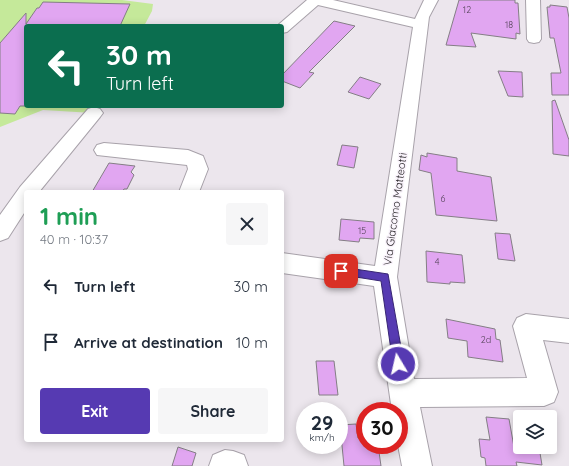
<!DOCTYPE html>
<meta charset="utf-8">
<style>
body{margin:0;font-family:Quicksand,sans-serif;background:#f6f6f7;color:#1f2937;height:100vh;display:flex;flex-direction:column;font-size:15px;white-space:nowrap}
*{box-sizing:border-box;margin:0}
p{font-size:13px;color:#747a83}
.icon{flex:none;width:22px;height:22px;fill:none;stroke:currentColor;stroke-width:2;stroke-linecap:round;stroke-linejoin:round}
.map{position:relative;flex:1;overflow:hidden}
.sheet{position:absolute;left:24px;top:190px;width:260px;height:252px;display:flex;flex-direction:column;background:#fff;border-radius:4px;box-shadow:0 2px 10px #0003}
.sheet>*{flex:none}
.hud{position:absolute;left:24px;top:24px;width:260px;height:84px;border-radius:4px;box-shadow:0 2px 10px #0003;background:#0b6e4f;color:#fff;overflow:hidden}
.controls{position:absolute;left:513px;top:410px;display:grid;gap:8px}
.controls a{display:grid;place-items:center;width:44px;height:44px;border-radius:4px;background:#fff;box-shadow:0 2px 10px #0003;font-size:20px}
.speed{position:absolute;left:296px;top:402px;display:flex;gap:8px;font-size:20px;font-weight:700;text-align:center}
.speed>*{display:grid;place-content:center;width:52px;height:52px;border-radius:50%;background:#fff;box-shadow:0 2px 10px #0003;line-height:1}
.speed small{font-size:10px;font-weight:400}
.speed .limit{border:6px solid #d22;background:#fff;color:#111}
.pin{position:absolute;display:grid;place-items:center;width:34px;height:34px;color:#fff;margin:-17px;border-radius:8px;box-shadow:0 2px 6px #0006}
.me{position:absolute;width:44px;margin:-22px;rotate:351deg;stroke-linejoin:round;filter:drop-shadow(0 0 3px #0008)}
.turn{display:flex;align-items:center;gap:14px;height:84px;padding:0 16px;font-size:18px}
.turn .icon{width:52px;height:52px;stroke-width:2.5}
.turn b{display:block;font-size:28px;line-height:34px}
.round{display:grid;place-items:center;flex:none;width:42px;height:42px;border-radius:4px;background:#f6f6f7}
.head{display:flex;align-items:center;justify-content:space-between;height:68px;padding:0 16px}
h1{font-size:24px;font-weight:700;line-height:30px;color:#1e9e55}
.button{display:flex;gap:8px;margin-top:auto;padding:8px 16px}
.button a{flex:1;height:46px;border-radius:4px;background:#563ab2;color:#fff;font-size:16px;font-weight:700;line-height:46px;text-align:center}
.button a+a{background:#f6f6f7;color:#1f2937}
ul{padding:0;list-style:none}
li{display:flex;align-items:center;gap:12px;height:56px;padding:0 16px}
li div{flex:1}
li b{display:block;font-size:15px}
li em{font-style:normal}
.map>svg:first-child{display:block}
.green{fill:#c5e99a}
.building{fill:#e1a6f1;stroke:#847e85}
.lines{fill:none;stroke-linecap:round;stroke-linejoin:round}
.minor-casing{stroke:#a8a2aa;stroke-width:2}
.minor{fill:#fff;fill-rule:evenodd}
.route{fill:#563ab2;stroke:#382674}
.labels{text-anchor:middle;stroke-width:3;stroke-linejoin:round;paint-order:stroke}
.number-label{font-size:9px;fill:#544358}
.street-label{font-size:11px;fill:#252225;stroke:#f9f3fb}
</style>
<div class="map">
<svg width="569" height="466" viewBox="0 0 569 466">
<rect width="100%" height="100%" fill="#ece6ed"/>
<path class="green" d="M 0,0 L 122,0 L 153,4 L 152,11 L 144,26 L 26,26 L 26,106 L 97,106 L 93,113 L 43,110 L 0,127 Z"/>
<path class="building" d="M 459,0 L 515,0 L 515,3 L 518,3 L 520,34 L 516,33 L 516,39 L 471,33 L 476,47 L 446,45 Z
M 43,2 L 130,4 L 120,26 L 26,26 L 26,106 L 20,106 L 15,114 L 0,113 L 0,43 L 26,13 L 26,24 L 37,8 L 39,8 Z
M 550,5 L 567,7 L 569,18 L 569,95 L 552,95 L 551,73 L 561,73 L 554,38 L 550,38 L 547,7 L 550,7 Z
M 334,21 L 355,26 L 309,72 L 314,73 L 300,88 L 282,81 L 282,75 Z
M 498,71 L 522,72 L 523,97 L 508,96 Z
M 360,77 L 381,84 L 369,99 L 348,92 Z
M 555,100 L 569,140 L 569,156 L 553,154 L 552,101 Z
M 342,145 L 358,147 L 354,168 L 337,165 Z
M 427,153 L 457,158 L 457,171 L 491,177 L 497,221 L 436,215 L 431,173 L 419,170 L 421,155 L 427,157 Z
M 109,163 L 135,166 L 131,172 L 134,175 L 127,189 L 124,189 L 122,192 L 92,192 Z
M 341,219 L 374,222 L 374,239 L 360,238 L 359,242 L 339,240 Z
M 495,233 L 510,234 L 515,261 L 498,259 Z
M 426,251 L 462,255 L 465,283 L 450,282 L 450,284 L 427,282 Z
M 446,319 L 495,329 L 496,339 L 500,340 L 503,362 L 468,357 L 467,341 L 448,338 Z
M 316,361 L 334,361 L 338,395 L 319,395 Z
M 486,417 L 509,419 L 514,447 L 539,447 L 542,465 L 516,462 L 517,466 L 486,466 L 485,458 L 481,457 L 479,439 L 490,440 Z
M 356,424 L 358,438 L 365,438 L 365,445 L 378,445 L 381,466 L 344,466 L 340,425 Z
M 178,447 L 196,453 L 192,466 L 172,466 Z"/>
<g class="lines">
<defs>
<path id="minor" d="M 307,0 L 333,0 L 415,19 L 424,0 L 438,0 L 429,17 L 397,277 L 414,379 L 527,378 L 513,326 L 517,318 L 526,314 L 569,319 L 569,343 L 543,340 L 558,392 L 554,402 L 544,406 L 420,407 L 432,466 L 402,466 L 398,445 L 399,411 L 392,411 L 374,286 L 282,273 L 282,253 L 375,266 L 413,27 L 318,5 L 287,32 L 282,33 L 282,26 L 277,26 Z
M 526,0 L 540,0 L 541,39 L 539,42 L 534,43 L 529,42 L 527,39 Z
M 94,107 L 100,109 L 103,113 L 100,117 L 39,192 L 26,192 L 26,210 L 8,238 L 0,241 L 0,215 L 20,187 L 88,109 Z
M 104,143 L 188,150 L 203,156 L 208,169 L 199,192 L 179,192 L 188,169 L 187,165 L 97,155 L 94,150 L 97,145 Z
M 225,450 L 233,451 L 244,455 L 248,466 L 209,466 L 213,455 Z"/>
</defs>
<use href="#minor" class="minor-casing"/>
<use href="#minor" class="minor"/>
</g>
<path class="route" d="M 341,267 L 388,274 L 404,364 L 402,368 L 398,370 L 395,368 L 393,364 L 381,281 L 337,274 L 336,271 L 337,268 Z"/>
<g class="labels">
<g class="number-label">
<text x="467" y="13">12</text>
<text x="509" y="28">18</text>
<text x="443" y="202">6</text>
<text x="362" y="234">15</text>
<text x="437" y="265">4</text>
<text x="486" y="343">2d</text>
</g>
<g class="street-label">
<text transform="translate(395 209) rotate(-82)" y="4">Via Giacomo Matteotti</text>
</g>
</g>
</svg>
<div class="controls">
<a><svg class="icon" aria-label="layers" viewBox="0 0 24 24"><path d="M12 4l9 5-9 5-9-5zM3 14l9 5 9-5"/></svg></a>
</div>
<div class="speed"><div>29<small>km/h</small></div><div class="limit">30</div></div>
<div class="pin" style="left:341px;top:271px;background:#d93025"><svg class="icon" aria-label="arrive" viewBox="0 0 24 24"><path d="M6 21V4h12l-3 4 3 4H6"/></svg></div>
<svg class="me" style="left:398px;top:364px" viewBox="-20 -20 40 40"><circle r="17" fill="#563ab2" stroke="#fff" stroke-width="3"/><path d="M0-11L8 9 0 5-8 9z" fill="#fff"/></svg>
<div class="hud">
<div class="turn"><svg class="icon" aria-label="left" viewBox="0 0 24 24"><path d="M17 20v-9H6M10 6l-5 5 5 5"/></svg><div><b>30 m</b>Turn left</div></div>
</div>
<section class="sheet">
<div class="head"><div><h1>1 min</h1><p>40 m · 10:37</p></div><a class="round"><svg class="icon" aria-label="close" viewBox="0 0 24 24"><path d="M6 6l12 12M18 6L6 18"/></svg></a></div>
<ul>
<li><svg class="icon" aria-label="left" viewBox="0 0 24 24"><path d="M17 20v-9H6M10 6l-5 5 5 5"/></svg><div><b>Turn left</b></div><em>30 m</em></li>
<li><svg class="icon" aria-label="arrive" viewBox="0 0 24 24"><path d="M6 21V4h12l-3 4 3 4H6"/></svg><div><b>Arrive at destination</b></div><em>10 m</em></li>
</ul>
<div class="button"><a>Exit</a><a>Share</a></div>
</section>
</div>
